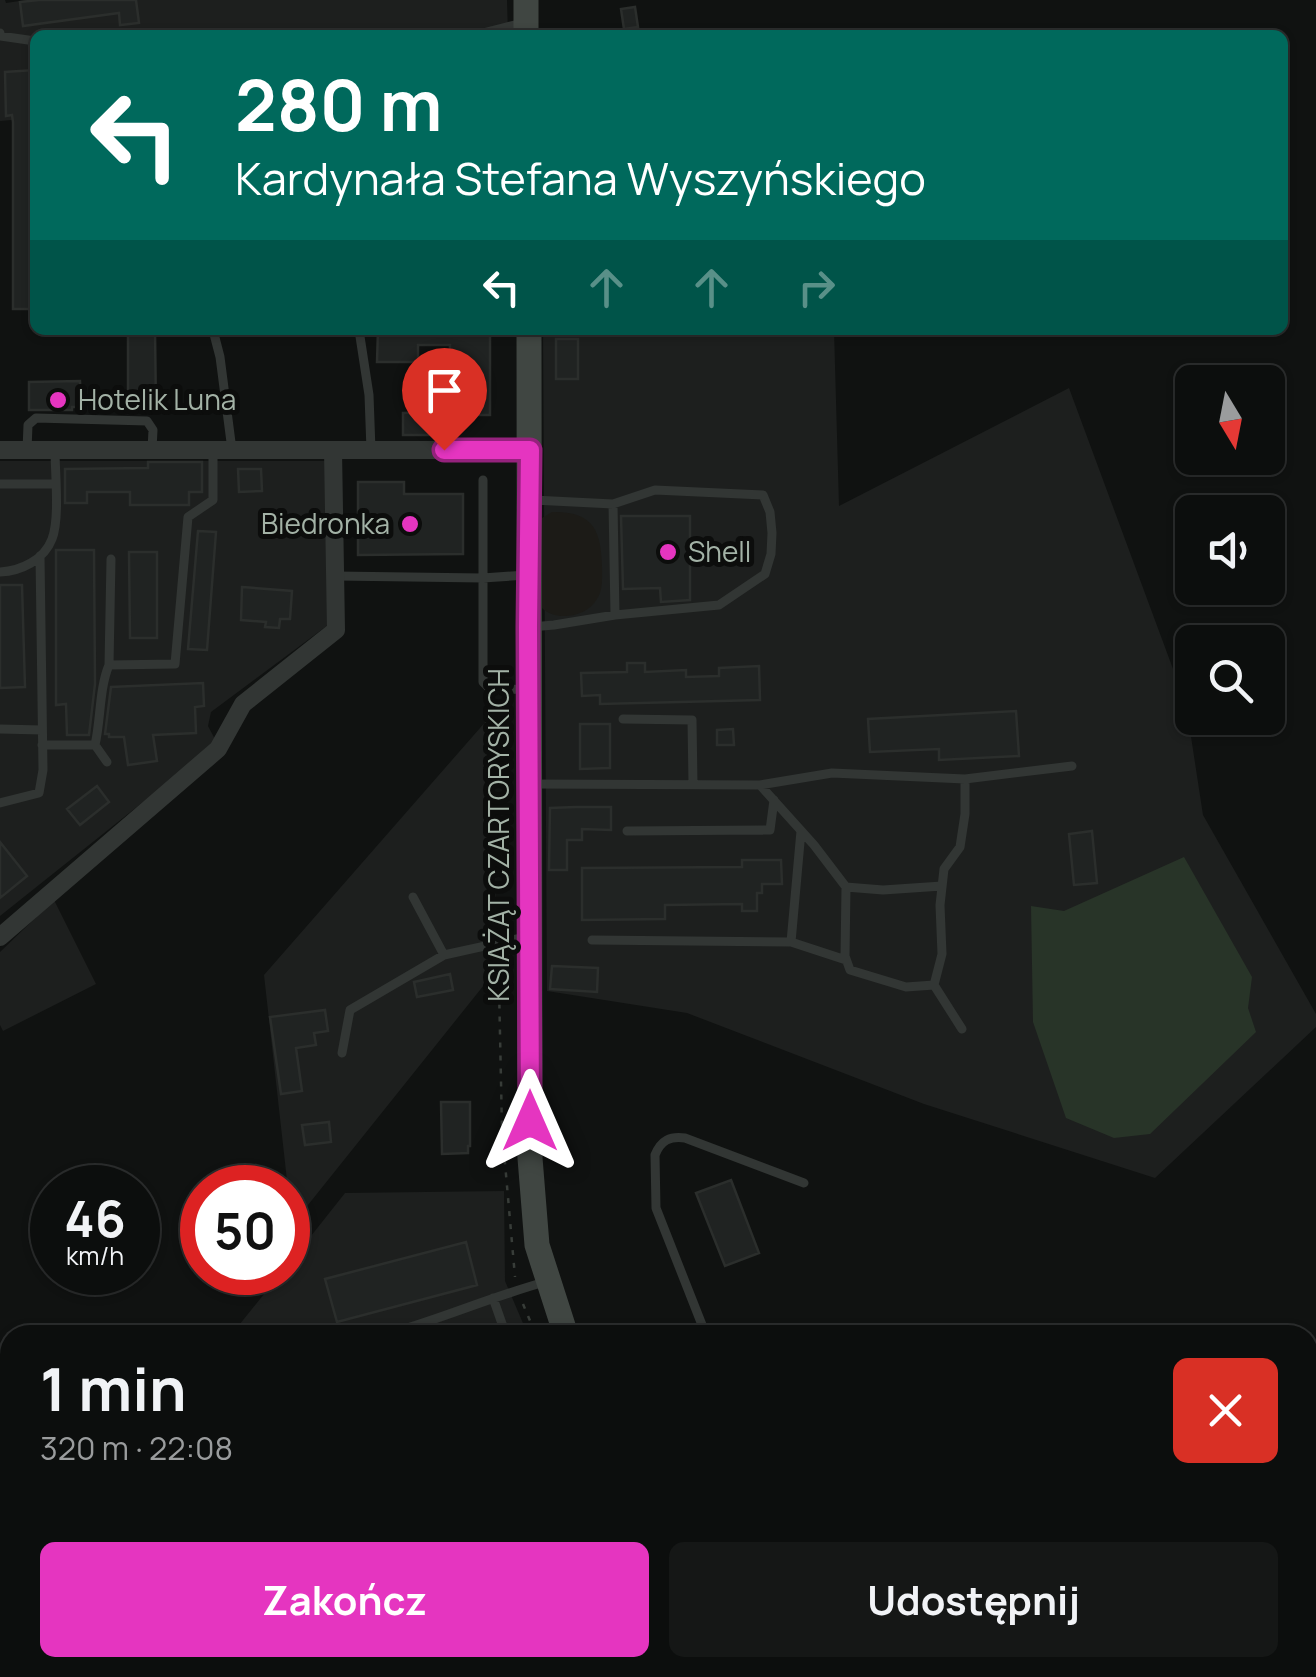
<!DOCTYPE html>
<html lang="pl">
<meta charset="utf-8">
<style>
body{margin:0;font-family:Manrope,sans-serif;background:#151716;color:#f1f3f6;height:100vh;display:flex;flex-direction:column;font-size:38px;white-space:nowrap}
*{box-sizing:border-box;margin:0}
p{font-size:32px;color:#9a9c9d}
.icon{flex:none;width:55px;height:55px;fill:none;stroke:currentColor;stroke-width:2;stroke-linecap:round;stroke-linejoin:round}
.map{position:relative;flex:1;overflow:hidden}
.drawer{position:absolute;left:0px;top:1325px;width:1318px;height:352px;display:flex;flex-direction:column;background:#0c0e0d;border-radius:30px 30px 0 0;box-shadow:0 2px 8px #0004,0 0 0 2px #2c2e2e}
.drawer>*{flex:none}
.guide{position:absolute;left:30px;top:30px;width:1258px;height:305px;border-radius:15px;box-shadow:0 2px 8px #0004,0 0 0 2px #2c2e2e;background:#00695c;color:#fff;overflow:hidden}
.needle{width:65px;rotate:170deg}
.fabs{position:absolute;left:1175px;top:365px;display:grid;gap:20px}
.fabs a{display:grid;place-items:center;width:110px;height:110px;border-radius:15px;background:#0c0e0d;box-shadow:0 2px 8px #0004,0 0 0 2px #2c2e2e;font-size:50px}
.speed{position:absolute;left:30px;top:1165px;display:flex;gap:20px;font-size:50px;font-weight:700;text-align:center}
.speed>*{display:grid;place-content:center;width:130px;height:130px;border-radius:50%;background:#0c0e0d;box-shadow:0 2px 8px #0004,0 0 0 2px #2c2e2e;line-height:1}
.speed small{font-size:25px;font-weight:400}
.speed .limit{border:15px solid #d22;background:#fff;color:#111}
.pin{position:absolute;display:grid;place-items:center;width:85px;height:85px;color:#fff;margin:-102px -42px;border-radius:50% 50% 50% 0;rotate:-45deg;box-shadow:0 0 10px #0007}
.pin .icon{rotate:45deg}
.me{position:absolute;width:110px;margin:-55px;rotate:0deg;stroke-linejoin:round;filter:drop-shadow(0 0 8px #0008)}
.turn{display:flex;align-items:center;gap:35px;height:210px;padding:0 40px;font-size:45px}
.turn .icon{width:130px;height:130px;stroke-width:2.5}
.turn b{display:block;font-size:70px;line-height:85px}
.lanes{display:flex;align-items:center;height:95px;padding:0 40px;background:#0003;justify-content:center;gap:50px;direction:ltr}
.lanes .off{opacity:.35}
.round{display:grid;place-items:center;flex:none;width:105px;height:105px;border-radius:15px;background:#151716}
.summary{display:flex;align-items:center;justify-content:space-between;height:170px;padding:0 40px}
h1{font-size:60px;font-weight:700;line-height:75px}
.action{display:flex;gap:20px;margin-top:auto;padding:20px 40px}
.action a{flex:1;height:115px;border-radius:15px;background:#e535c0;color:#fff;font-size:40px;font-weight:700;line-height:115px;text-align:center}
.action a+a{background:#151716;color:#f1f3f6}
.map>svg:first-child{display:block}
.built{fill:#1d1f1e}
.green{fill:#1c1b17}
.water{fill:#283428}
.building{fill:#202322;stroke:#2b2e2c;stroke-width:2.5}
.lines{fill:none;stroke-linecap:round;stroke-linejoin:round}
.path{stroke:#383d39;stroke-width:2.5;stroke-dasharray:5 8;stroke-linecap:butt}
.service{stroke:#323634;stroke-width:9}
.minor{stroke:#323634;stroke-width:18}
.secondary{stroke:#404642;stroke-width:25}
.route-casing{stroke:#95227d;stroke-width:25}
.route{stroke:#e535c0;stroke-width:18}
.poi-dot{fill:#e535c0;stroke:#0c0d0c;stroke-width:4}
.labels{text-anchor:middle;stroke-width:10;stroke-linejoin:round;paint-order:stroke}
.poi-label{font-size:28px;fill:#a3b2a6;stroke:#0c0d0c;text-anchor:start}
.street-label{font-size:28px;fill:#a3b2a6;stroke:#0c0d0c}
</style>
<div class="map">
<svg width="1316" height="1677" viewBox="0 0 1316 1677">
<rect width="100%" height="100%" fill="#101211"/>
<path class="built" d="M 0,0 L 5,0 L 6,3 L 26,0 L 507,0 L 508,35 L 35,35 L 35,118 L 0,121 Z
M 543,330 L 834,330 L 839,506 L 1069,388 L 1186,704 L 1203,815 L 1316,1014 L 1316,1027 L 1155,1178 L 924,1104 L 687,1013 L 547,991 Z
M 0,461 L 326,461 L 328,625 L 211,712 L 208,726 L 217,743 L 0,916 Z
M 494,712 L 496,970 L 292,1225 L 264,975 Z
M 54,900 L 96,984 L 3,1031 L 0,1025 L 0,952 Z
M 504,1191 L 505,1281 L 528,1335 L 231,1335 L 281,1273 L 288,1272 L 288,1265 L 345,1193 Z
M 94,1668 L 449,1668 L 411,1677 L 97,1677 Z"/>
<path class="green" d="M 552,512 C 594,511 601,531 602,567 C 602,577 603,590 597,599 C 587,617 556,622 542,608 L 542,518 Z"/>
<path class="water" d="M 1184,857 L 1252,977 L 1248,1008 L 1256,1032 L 1150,1134 L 1114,1138 L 1066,1118 L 1033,1022 L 1031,906 L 1064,911 Z"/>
<path class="building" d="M 39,0 L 136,0 L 139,23 L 120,25 L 119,13 L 23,26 L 20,2 Z
M 635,7 L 638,27 L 624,29 L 621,9 Z
M 35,70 L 35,309 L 13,309 L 13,122 L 12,115 L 6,116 L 5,72 Z
M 128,330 L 155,330 L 156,411 L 128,411 Z
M 378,330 L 490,330 L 490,415 L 449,415 L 450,345 L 418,345 L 418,362 L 377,362 Z
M 556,339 L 578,339 L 578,379 L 556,379 Z
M 80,381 L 81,407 L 72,407 L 72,410 L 29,410 L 29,382 Z
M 439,412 L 439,435 L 403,435 L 403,413 Z
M 148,462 L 202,462 L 202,492 L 189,492 L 189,505 L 130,505 L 130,492 L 87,492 L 87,503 L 65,503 L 65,469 L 148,468 Z
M 238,469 L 261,469 L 262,491 L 239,492 Z
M 358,482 L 404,482 L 404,494 L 463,494 L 463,554 L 358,555 Z
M 621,516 L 690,516 L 690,600 L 661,602 L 660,588 L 623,589 Z
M 198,531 L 216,532 L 207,650 L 188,649 Z
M 56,550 L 94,550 L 95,684 L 89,735 L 67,735 L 66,704 L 56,705 Z
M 129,552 L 157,552 L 157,638 L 130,638 Z
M 0,585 L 22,585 L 25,687 L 0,688 Z
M 242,587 L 292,591 L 290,619 L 280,619 L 279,628 L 265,627 L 266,622 L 241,620 Z
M 627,663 L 645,663 L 645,672 L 686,670 L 686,677 L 719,676 L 719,668 L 759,666 L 760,700 L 600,704 L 600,695 L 582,696 L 581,673 L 627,672 Z
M 203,683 L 204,706 L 195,707 L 196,733 L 153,735 L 157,761 L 128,765 L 124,737 L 109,737 L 109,734 L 105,734 L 111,687 Z
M 1016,711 L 1019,756 L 939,760 L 939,749 L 870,752 L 868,719 Z
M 580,724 L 610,724 L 610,768 L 580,769 Z
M 733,729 L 734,745 L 717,745 L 717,730 Z
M 97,786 L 109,802 L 80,825 L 67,809 Z
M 576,807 L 611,807 L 611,830 L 582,829 L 582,840 L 567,840 L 567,870 L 549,870 L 550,808 Z
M 1092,831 L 1097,883 L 1074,885 L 1069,834 Z
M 0,842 L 27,876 L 0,898 Z
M 742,860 L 781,860 L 782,884 L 762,884 L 762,893 L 757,893 L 757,911 L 742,911 L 742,904 L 665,905 L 665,919 L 582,920 L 582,868 L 742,867 Z
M 552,966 L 598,968 L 597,992 L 550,989 Z
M 450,974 L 453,990 L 417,997 L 414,982 Z
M 325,1010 L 328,1031 L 314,1033 L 316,1045 L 296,1048 L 302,1091 L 281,1094 L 270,1017 Z
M 441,1102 L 470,1102 L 470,1146 L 468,1146 L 468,1153 L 442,1154 Z
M 329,1122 L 331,1142 L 305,1145 L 302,1125 Z
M 731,1180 L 759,1253 L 725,1266 L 696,1193 Z
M 466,1242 L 477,1285 L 337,1322 L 325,1279 Z"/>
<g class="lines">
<path class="path" d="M 509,953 L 499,986 L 502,1129 L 515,1277
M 523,1304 L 536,1335"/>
<path class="service" d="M 0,33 L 0,36 L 35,41
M 475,35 L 523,23
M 213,330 L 220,357 L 232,450
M 359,330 L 369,395 L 371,450
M 27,450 L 28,425 L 36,418 L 147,421 L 153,430 L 152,449
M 483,480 L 483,682 L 491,690 L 525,689
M 0,484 L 55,484
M 613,504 L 615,615
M 111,559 L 109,665 L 175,664 L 188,517 L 213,500 L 213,450
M 0,572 C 21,571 44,560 52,539 C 60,519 55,473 55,450
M 336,576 L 483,578 L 526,575
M 531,627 L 554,625 L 615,615 L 719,605 L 765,574 L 771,554 L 772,533 L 770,512 L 763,495 L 655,490 L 613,504 L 533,500
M 623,719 L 692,720 L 693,784
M 0,729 L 42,730
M 42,745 L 95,745 L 107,762
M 95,745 C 101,719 99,689 109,665
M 965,779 L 1072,766
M 531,784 L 760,785 L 814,845 L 846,887 L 845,956 L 850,970 L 906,987 L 934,985 L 942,954 L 940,905 L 944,869 L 960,847 L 965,814 L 965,779 L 832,773 L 760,785
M 0,803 L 39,793 L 43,770 L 40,556
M 627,831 L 770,830 L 774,800
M 846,887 L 883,890 L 942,886
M 413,897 L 444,955
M 592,940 L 791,942 L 846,960
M 791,942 L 801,831
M 934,985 L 962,1029
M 342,1053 L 350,1010 L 444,955 L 526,937
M 493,1298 L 506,1335
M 384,1335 C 439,1320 490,1297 545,1282
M 706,1335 L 656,1208 L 655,1155 C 661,1140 670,1136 685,1138 L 804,1183"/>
<path class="minor" d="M 0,450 L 530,450
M 0,937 L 218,749 L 243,704 L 336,630 L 333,450
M 647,1677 L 673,1668"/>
<path class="secondary" d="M 526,0 L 526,35
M 529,330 L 530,1158 L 537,1245 L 566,1335
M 697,1668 L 701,1677"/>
</g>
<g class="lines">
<defs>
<path id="route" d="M 444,450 L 530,450 L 528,627 L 530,1121"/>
</defs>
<use href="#route" class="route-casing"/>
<use href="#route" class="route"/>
</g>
<g class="poi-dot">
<circle cx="58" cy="400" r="10"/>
<circle cx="410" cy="524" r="10"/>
<circle cx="668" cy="552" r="10"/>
</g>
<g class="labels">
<g class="poi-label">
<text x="78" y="410">Hotelik Luna</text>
<text x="390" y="534" text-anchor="end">Biedronka</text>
<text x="688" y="562">Shell</text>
</g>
<g class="street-label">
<text transform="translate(499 835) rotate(-90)" y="10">KSIĄŻĄT CZARTORYSKICH</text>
</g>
</g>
</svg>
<div class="fabs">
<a><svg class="needle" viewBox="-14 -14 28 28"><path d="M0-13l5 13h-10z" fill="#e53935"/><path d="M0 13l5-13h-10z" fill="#9a9c9d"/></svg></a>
<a><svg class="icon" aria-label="sound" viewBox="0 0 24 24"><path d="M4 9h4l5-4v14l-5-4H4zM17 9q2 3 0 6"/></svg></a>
<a><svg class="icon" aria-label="search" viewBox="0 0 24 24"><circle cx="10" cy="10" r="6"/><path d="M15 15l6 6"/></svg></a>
</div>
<div class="speed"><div>46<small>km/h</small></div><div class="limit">50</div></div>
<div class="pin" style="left:444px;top:450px;background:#d93025"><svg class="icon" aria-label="arrive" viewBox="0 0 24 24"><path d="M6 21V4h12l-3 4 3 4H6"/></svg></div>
<svg class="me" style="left:530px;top:1121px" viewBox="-20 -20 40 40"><path d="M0-17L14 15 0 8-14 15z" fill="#e535c0" stroke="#fff" stroke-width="4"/></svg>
<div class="guide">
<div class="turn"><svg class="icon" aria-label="left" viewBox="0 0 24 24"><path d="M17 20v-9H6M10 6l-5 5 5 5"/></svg><div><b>280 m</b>Kardynała Stefana Wyszyńskiego</div></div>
<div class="lanes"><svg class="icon" aria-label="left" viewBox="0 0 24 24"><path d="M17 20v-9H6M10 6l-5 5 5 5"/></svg><svg class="icon off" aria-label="ahead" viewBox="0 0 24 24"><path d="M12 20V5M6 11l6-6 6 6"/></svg><svg class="icon off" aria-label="ahead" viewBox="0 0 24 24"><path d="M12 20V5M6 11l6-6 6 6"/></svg><svg class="icon off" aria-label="right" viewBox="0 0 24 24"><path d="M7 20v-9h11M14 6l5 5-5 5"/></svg></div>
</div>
<section class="drawer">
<div class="summary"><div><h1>1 min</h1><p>320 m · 22:08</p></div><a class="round" style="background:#d93025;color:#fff"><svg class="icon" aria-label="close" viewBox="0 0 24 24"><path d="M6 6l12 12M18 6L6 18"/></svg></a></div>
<div class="action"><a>Zakończ</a><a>Udostępnij</a></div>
</section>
</div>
